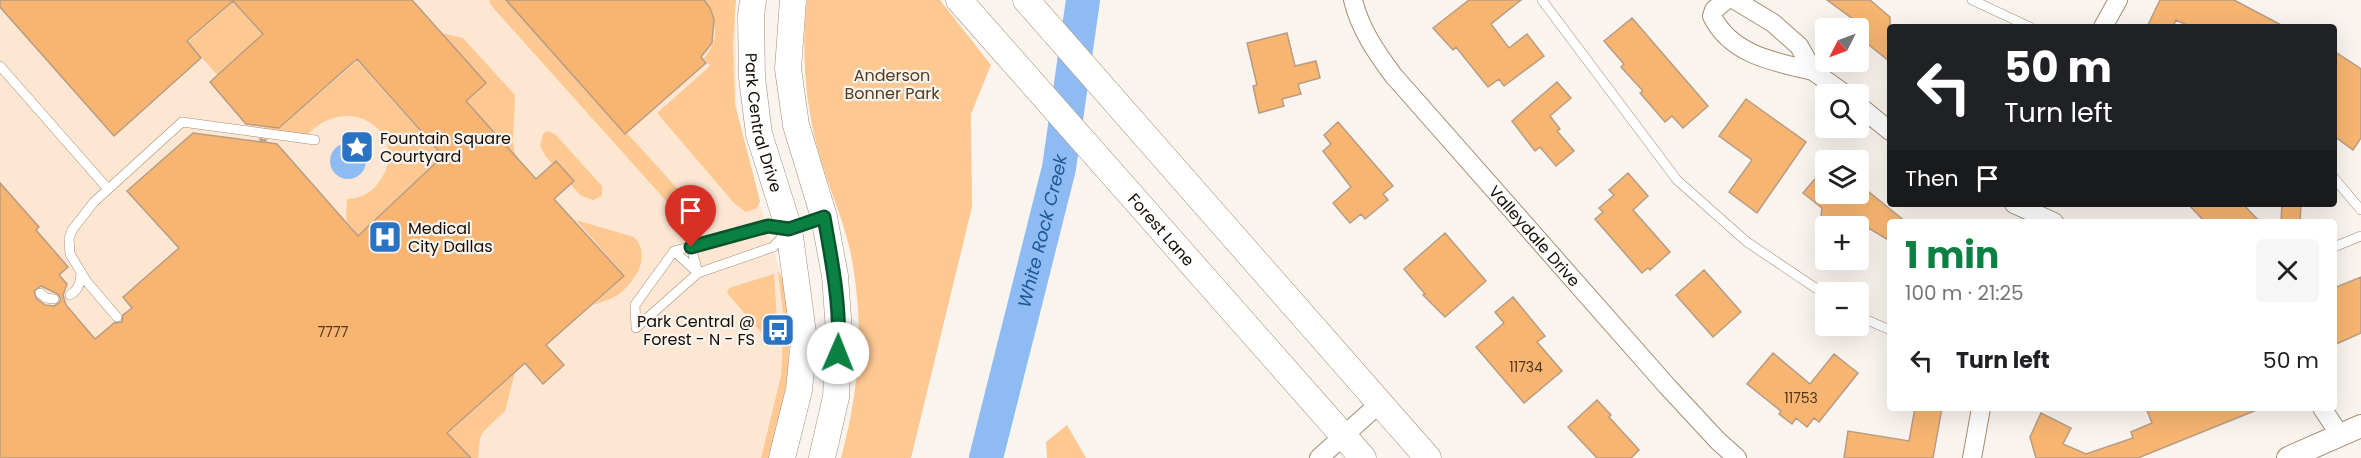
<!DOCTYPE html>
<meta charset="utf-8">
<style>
body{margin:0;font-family:Poppins,sans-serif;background:#f6f6f6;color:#202124;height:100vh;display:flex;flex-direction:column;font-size:22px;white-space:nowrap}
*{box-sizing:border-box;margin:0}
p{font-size:20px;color:#757577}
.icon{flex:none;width:33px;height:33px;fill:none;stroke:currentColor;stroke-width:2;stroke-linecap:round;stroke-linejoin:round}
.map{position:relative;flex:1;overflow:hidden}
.details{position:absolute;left:1887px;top:219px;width:450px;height:192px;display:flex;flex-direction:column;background:#fff;border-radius:6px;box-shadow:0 6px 24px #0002}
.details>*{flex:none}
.guide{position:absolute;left:1887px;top:24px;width:450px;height:183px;border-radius:6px;box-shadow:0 6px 24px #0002;background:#202124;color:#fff;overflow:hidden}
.needle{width:39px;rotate:228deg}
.buttons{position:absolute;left:1815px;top:18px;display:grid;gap:12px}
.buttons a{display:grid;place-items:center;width:54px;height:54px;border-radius:6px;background:#fff;box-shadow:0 6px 24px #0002;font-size:30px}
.pin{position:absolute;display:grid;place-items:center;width:51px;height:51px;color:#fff;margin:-62px -26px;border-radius:50% 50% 50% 0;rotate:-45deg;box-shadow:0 0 6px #0007}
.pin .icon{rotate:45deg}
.me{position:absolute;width:66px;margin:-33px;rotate:1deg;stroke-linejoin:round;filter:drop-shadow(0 0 4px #0008)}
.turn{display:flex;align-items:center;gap:21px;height:126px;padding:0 18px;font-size:27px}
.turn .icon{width:78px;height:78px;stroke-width:2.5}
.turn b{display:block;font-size:42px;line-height:51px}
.then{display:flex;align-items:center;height:57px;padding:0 18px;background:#0003;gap:12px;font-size:22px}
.round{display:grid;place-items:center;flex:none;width:63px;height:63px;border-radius:6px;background:#f6f6f6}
.overview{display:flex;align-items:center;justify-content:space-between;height:102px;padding:0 18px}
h1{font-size:36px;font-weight:700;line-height:45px;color:#0b8043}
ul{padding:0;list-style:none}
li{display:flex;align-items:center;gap:18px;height:78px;padding:0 18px}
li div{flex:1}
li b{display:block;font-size:22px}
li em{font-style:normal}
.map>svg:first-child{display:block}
.built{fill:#fde7d3}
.green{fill:#fec893}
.water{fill:#8ebcf2}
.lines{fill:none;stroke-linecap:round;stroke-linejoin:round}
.river{stroke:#8ebcf2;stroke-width:34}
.building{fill:#f7b571;stroke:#b89c82;stroke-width:1.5;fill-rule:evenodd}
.service-casing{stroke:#a78c72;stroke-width:10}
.minor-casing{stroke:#a78c72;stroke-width:20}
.tertiary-casing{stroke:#a78c72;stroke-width:24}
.secondary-casing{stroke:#a78c72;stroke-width:27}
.service{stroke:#fff;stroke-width:9}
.minor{stroke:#fff;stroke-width:18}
.tertiary{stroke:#fff;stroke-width:22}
.secondary{stroke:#fff;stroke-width:26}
.route-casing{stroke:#07532c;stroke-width:15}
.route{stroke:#0b8043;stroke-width:10}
.labels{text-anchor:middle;stroke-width:4.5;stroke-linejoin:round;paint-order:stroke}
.number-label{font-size:14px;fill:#4e361f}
.park-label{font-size:16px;fill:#54391c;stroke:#faf4ef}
.street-label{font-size:16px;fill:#150c04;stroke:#faf4ef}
.poi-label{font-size:16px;fill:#150c04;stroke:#faf4ef;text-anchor:start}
.water-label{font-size:18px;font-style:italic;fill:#1d5693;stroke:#faf4ef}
</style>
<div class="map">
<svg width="2361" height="458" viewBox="0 0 2361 458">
<rect width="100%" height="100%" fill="#faf4ef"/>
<path class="built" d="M 0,0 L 735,0 L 737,129 L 779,268 L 789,328 L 787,384 L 763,458 L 0,458 Z"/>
<path class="green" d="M 490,0 L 505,0 L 625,134 L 627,133 L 703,217 L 705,223 L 695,226 L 686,223 L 495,10 L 489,2 Z
M 702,0 L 736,0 L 733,44 L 735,104 L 760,201 L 757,208 L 746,212 L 734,203 L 657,113 L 710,66 L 704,58 C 721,39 717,18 702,0 Z
M 807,0 L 940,0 L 991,65 L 971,114 L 972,207 L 911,458 L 841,458 C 860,386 865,324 850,250 C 842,215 827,184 818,150 C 805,103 801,48 807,0 Z
M 233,2 L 262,34 L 226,68 L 280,128 L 357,61 L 442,156 L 358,236 L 346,220 L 347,199 C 363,198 373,192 381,179 C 410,135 351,89 307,135 L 265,129 L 188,42 Z
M 442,33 L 463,38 L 515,95 L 513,143 L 515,155 L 467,101 L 486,83 Z
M 547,131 L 555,134 L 602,186 L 602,196 L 593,200 L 581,196 L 546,157 L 540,146 L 543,134 Z
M 576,220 L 634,237 C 652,255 636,281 619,294 C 612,299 602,302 593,305 L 625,276 Z
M 778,271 C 784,279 784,288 786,298 C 794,351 786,403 771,455 L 769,458 L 761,458 L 781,376 L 784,321 Z
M 774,274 L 778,338 L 766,338 L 727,293 L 729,288 Z
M 515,373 L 505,411 L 484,431 L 480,438 L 478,458 L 470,458 L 435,445 Z
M 1067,425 L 1086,458 L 1047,458 L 1046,442 Z"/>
<path class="water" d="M330 161a18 18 0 1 1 36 0a18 18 0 1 1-36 0Z"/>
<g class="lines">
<path class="river" id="s1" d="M 986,458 L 1059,168 L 1083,0"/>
</g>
<path class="building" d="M 0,0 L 412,0 L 486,83 L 466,101 L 536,179 L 556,161 L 574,181 L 554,199 L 624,276 L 546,345 L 564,365 L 543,384 L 525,363 L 447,433 L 471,458 L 0,458 L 0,183 L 39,227 L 36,230 L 68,267 L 59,275 L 67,284 L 63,295 L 66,305 L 95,339 L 114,323 L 122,322 L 123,315 L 132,308 L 123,297 L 179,248 L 127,191 L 193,133 L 262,142 L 260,139 L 266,140 L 264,142 L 277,144 L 358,236 L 443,156 L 357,59 L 279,128 L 246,124 L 210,82 L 263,34 L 233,1 L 187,41 L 201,58 L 114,136 L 0,7 ZM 41,286 L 58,294 L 61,299 L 59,303 L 54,306 L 45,305 L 36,298 L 34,291 Z
M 506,0 L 704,0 L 710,8 L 714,19 L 712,43 L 701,57 L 706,63 L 625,134 Z
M 1469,0 L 1521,0 L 1491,24 L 1509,48 L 1527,34 L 1544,56 L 1504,86 L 1499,79 L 1488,87 L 1456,47 L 1453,50 L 1433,28 Z
M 1827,0 L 1870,0 L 1890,17 L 1890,62 L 1858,36 L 1861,25 Z
M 2160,0 L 2234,0 L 2285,27 L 2191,27 L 2176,20 L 2173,27 L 2147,27 Z
M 1632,18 L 1708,106 L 1683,128 L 1672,116 L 1665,122 L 1640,93 L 1643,91 L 1621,67 L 1624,64 L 1604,41 Z
M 1287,33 L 1295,66 L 1316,61 L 1320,78 L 1298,84 L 1301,94 L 1282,99 L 1284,106 L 1259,113 L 1253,86 L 1257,85 L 1247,43 Z
M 2334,51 L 2361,69 L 2361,138 L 2353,150 L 2334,136 Z
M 1557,82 L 1571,98 L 1550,116 L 1560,129 L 1557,131 L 1574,151 L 1556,166 L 1540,147 L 1535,151 L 1512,121 Z
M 1746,99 L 1806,142 L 1757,213 L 1729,192 L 1752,160 L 1719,136 Z
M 1338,122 L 1393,186 L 1383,194 L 1388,200 L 1365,219 L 1361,214 L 1350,223 L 1333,203 L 1351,187 L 1323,151 L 1331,144 L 1324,135 Z
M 1826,166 L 1826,194 L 1858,194 L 1858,183 L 1906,222 L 1890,222 L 1890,241 L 1865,226 L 1820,226 L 1822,208 L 1803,193 Z
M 1628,173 L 1648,196 L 1633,210 L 1670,252 L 1650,270 L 1648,268 L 1642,273 L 1595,219 L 1603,212 L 1599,208 L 1614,195 L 1609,190 Z
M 2188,204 L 2243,204 L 2260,222 L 2205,222 Z
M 2282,204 L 2301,204 L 2300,222 L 2281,222 Z
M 1445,233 L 1486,281 L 1445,317 L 1423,295 L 1425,294 L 1404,269 Z
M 1704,270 L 1741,312 L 1713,337 L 1676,295 Z
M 2361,277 L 2361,333 L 2334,345 L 2334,288 Z
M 1513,297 L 1545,336 L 1537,342 L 1562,371 L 1524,403 L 1476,347 L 1504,323 L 1495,312 Z
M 1773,353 L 1810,384 L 1834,354 L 1858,373 L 1819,422 L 1814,418 L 1807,427 L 1796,418 L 1792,424 L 1779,414 L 1781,411 L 1747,384 Z
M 1597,400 L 1611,415 L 1609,417 L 1639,450 L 1631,458 L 1597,458 L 1568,427 Z
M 1915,408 L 1942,408 L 1933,458 L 1844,458 L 1848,431 L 1909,441 Z
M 2146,408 L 2259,409 L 2138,458 L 2036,458 L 2030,437 L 2041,413 L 2071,428 L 2063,444 L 2086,454 L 2133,438 L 2131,432 L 2152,423 Z"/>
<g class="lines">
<defs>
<path id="service" d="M 1542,0 L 1677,180 L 1747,242 L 1826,295
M 1972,0 L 2030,27
M 0,66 L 108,189
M 2334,178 L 2361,210
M 691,247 L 698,273
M 2334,247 L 2361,236
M 674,251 L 698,273
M 40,293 L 46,298 L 54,299
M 70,295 C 79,290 81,282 81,273
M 1858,316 L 1890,330
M 117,317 L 87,282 L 70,254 L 69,239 L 72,230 L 94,202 L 182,122 L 315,140
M 636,328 L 635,305 L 674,251 L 768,226 L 786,229
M 636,328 L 698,273 L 773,247 L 785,234"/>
<g id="minor">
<path id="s2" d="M 1353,0 C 1360,29 1376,52 1393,75 L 1667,386 L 1718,441 L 1737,458"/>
<path d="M 1726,0 L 1714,10 L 1712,16 C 1731,55 1775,62 1813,71"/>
<path d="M 1735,0 L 1773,23 L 1799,46 L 1813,71 L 1845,94"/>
<path d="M 2103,27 L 2118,0"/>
<path d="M 1858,105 L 1890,131"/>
<path d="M 2014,204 L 2054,222"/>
<path d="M 2322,408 L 2340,435"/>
<path d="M 1319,458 L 1380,403"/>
<path d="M 1972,458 L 1981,408"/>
</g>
<path id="tertiary" d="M 2288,458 L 2361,426"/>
<g id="secondary">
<path id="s3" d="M 753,0 L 751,16 L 752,78 L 759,134 L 789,229 L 804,340 L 799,390 L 782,458"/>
<path d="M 793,0 L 788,69 L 796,125 L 824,217 L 835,276 L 839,331 L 836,397 L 822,458"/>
<path id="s4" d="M 959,0 L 1363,458"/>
<path d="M 1026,0 L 1428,458"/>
</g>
</defs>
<use href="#service" class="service-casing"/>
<use href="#minor" class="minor-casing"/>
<use href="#tertiary" class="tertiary-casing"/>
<use href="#secondary" class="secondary-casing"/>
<use href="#service" class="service"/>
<use href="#minor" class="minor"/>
<use href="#tertiary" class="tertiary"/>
<use href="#secondary" class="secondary"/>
</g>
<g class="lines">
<defs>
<path id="route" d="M 691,247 L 768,226 L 789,229 L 824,217 C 832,262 841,307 838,353"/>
</defs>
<use href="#route" class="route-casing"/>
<use href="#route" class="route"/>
</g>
<defs>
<symbol id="sight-square" viewBox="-11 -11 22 22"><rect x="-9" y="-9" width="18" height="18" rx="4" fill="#2973c4" stroke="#faf4ef"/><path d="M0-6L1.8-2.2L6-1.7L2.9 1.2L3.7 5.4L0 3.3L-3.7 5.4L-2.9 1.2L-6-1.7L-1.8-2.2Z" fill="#fff"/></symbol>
<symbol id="hospital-square" viewBox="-11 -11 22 22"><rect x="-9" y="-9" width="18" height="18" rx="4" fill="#2973c4" stroke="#faf4ef"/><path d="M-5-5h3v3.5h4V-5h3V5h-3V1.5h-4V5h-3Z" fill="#fff"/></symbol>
<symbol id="bus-square" viewBox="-11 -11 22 22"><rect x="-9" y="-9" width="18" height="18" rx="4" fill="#2973c4" stroke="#faf4ef"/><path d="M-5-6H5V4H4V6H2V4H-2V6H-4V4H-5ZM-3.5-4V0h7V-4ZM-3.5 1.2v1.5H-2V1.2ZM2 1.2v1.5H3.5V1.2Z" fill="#fff"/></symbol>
</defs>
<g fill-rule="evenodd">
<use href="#sight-square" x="338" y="128" width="38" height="38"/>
<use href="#hospital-square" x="366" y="218" width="38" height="38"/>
<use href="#bus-square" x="759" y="311" width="38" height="38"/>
</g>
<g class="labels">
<g class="number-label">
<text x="333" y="337">7777</text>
<text x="1526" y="372">11734</text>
<text x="1801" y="403">11753</text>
</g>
<g class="park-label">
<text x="892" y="81">Anderson<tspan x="892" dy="18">Bonner Park</tspan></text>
</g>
<g class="street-label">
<text dy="6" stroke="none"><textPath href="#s3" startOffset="124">Park Central Drive</textPath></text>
<text dy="6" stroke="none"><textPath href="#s4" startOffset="306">Forest Lane</textPath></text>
<text dy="6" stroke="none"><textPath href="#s2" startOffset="300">Valleydale Drive</textPath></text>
</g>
<g class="poi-label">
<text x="380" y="144">Fountain Square<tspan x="380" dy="18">Courtyard</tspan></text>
<text x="408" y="234">Medical<tspan x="408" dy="18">City Dallas</tspan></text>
<text x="755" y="327" text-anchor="end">Park Central @<tspan x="755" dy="18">Forest - N - FS</tspan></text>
</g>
<g class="water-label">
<text dy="6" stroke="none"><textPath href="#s1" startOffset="234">White Rock Creek</textPath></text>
</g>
</g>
</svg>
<div class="buttons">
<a><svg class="needle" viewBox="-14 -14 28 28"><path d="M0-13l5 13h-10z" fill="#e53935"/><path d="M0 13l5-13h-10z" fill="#757577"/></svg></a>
<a><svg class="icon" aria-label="search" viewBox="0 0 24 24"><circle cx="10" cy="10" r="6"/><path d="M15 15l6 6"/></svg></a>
<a><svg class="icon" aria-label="layers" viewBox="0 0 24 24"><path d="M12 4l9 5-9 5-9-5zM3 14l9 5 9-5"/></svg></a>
<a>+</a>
<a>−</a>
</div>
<div class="pin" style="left:691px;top:247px;background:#d93025"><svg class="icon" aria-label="arrive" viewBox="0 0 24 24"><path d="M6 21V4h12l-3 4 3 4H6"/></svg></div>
<svg class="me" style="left:838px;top:353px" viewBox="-20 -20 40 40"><circle r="19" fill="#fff"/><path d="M0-13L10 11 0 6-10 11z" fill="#0b8043"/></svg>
<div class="guide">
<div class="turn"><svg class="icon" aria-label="left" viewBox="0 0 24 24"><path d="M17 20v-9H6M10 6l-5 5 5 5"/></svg><div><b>50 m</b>Turn left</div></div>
<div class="then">Then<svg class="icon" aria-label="arrive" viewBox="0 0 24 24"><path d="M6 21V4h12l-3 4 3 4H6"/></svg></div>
</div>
<section class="details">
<div class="overview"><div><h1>1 min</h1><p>100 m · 21:25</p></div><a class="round"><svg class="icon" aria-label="close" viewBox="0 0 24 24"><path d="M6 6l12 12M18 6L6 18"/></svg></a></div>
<ul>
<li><svg class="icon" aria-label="left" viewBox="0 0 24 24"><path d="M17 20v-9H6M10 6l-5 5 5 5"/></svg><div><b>Turn left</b></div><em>50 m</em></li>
</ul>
</section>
</div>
